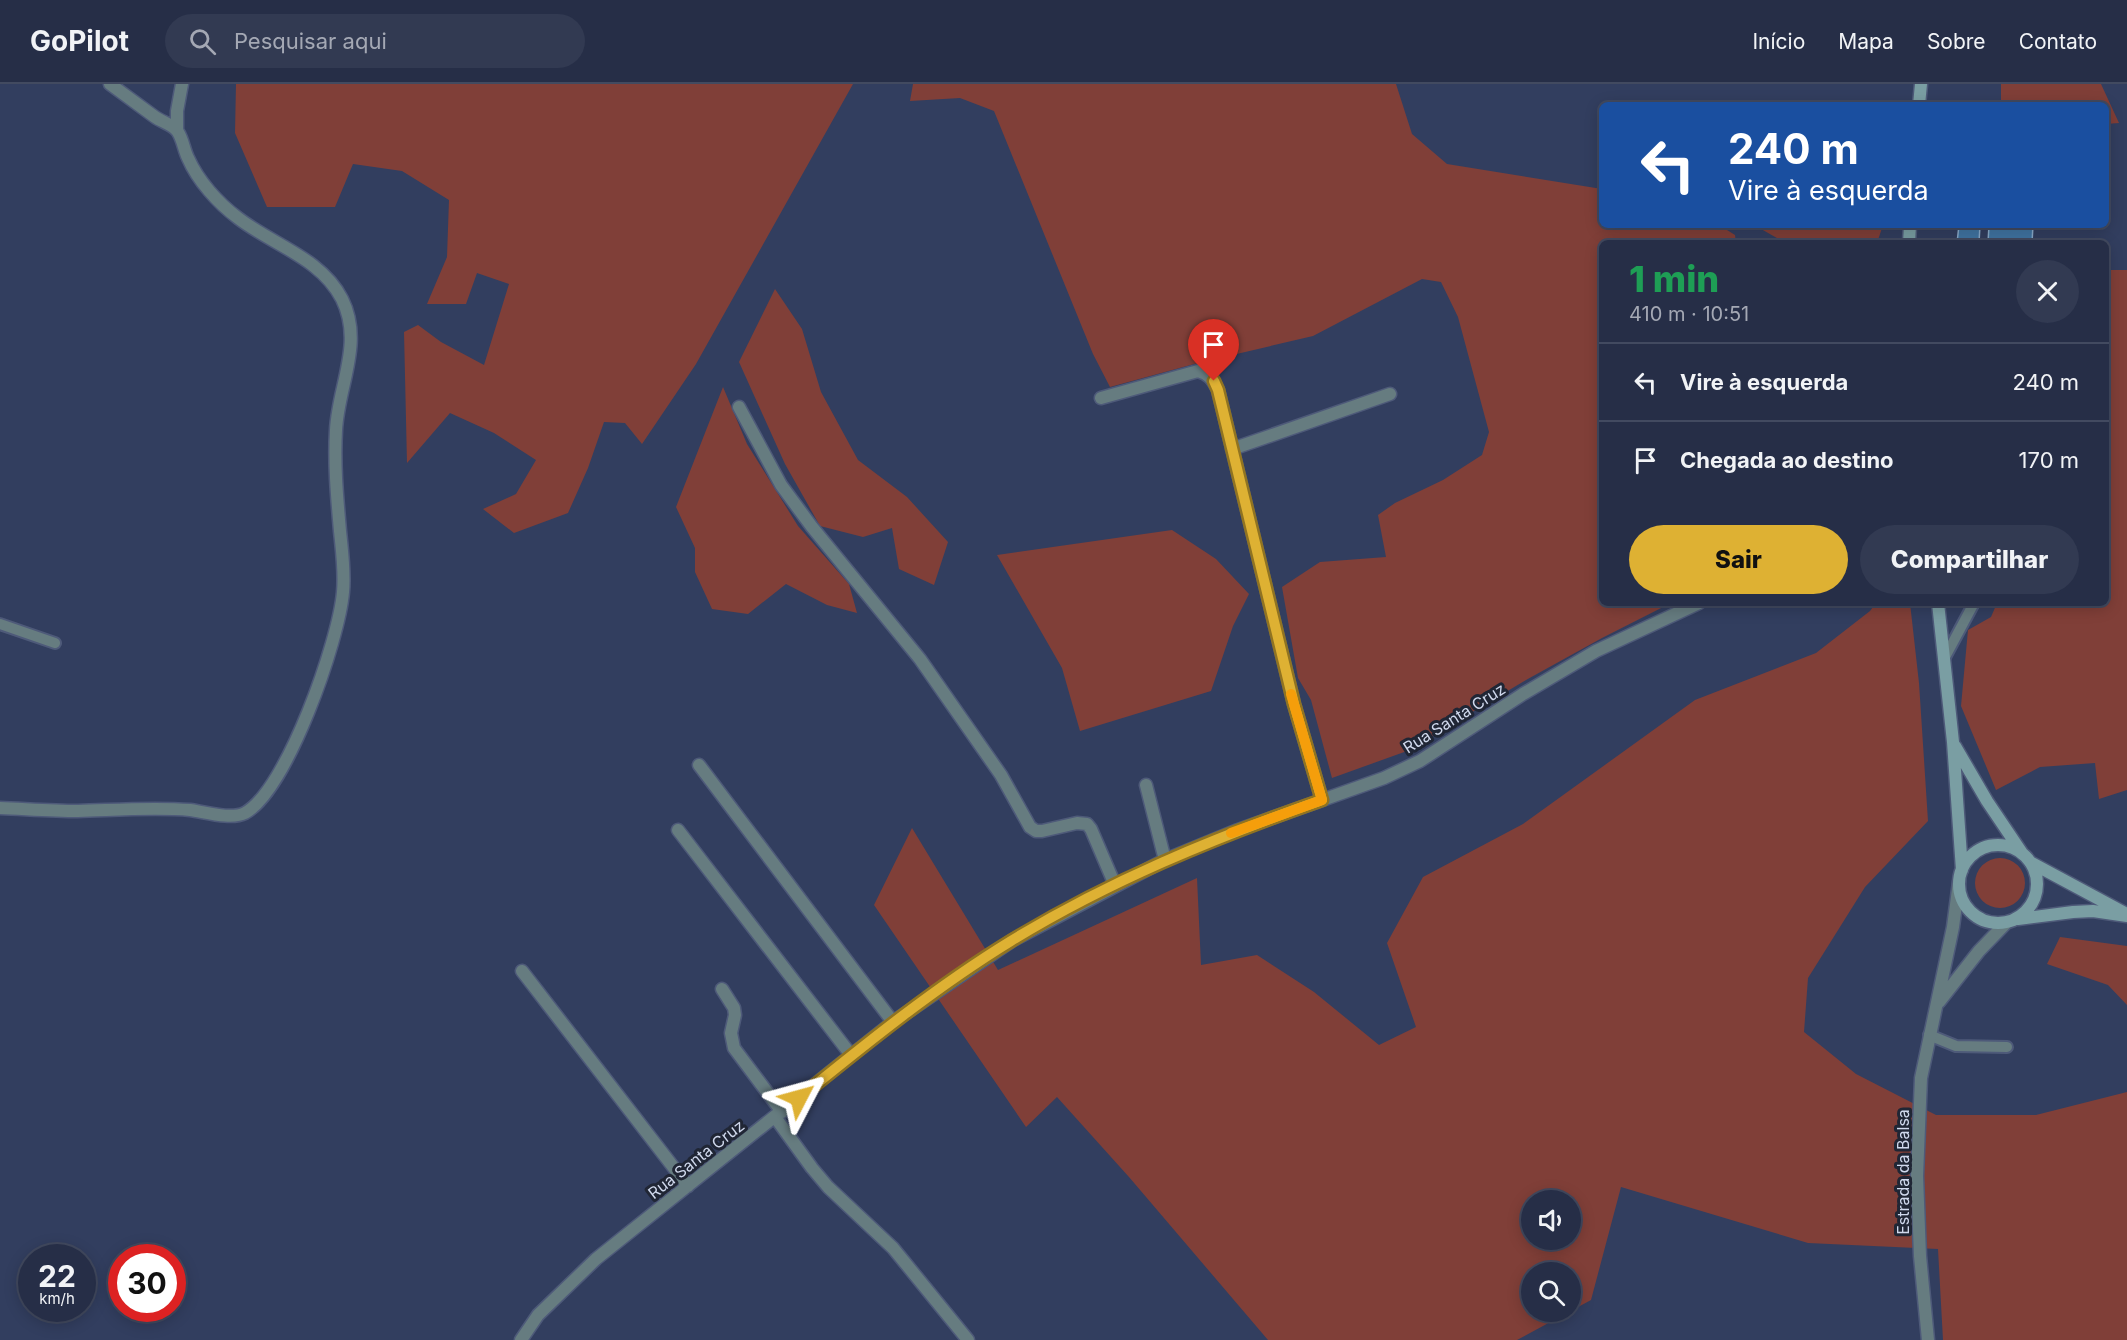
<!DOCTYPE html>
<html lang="pt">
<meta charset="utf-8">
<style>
body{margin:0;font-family:Inter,sans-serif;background:#323a52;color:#f1f3f6;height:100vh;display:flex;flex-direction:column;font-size:22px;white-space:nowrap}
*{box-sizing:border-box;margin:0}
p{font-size:20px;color:#a4a8b4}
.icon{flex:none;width:33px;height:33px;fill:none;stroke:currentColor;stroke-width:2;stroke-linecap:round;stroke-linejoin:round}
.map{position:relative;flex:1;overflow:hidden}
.side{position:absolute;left:1599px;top:156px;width:510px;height:366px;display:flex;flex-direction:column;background:#262e47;border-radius:9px;box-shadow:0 3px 15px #0003,0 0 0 2px #424a60}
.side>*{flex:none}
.banner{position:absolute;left:1599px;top:18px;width:510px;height:126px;border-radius:9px;box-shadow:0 3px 15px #0003,0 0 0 2px #424a60;background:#1a4fa0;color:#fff;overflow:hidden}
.controls{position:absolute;left:1521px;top:1106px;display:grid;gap:12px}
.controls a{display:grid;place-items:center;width:60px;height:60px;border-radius:50%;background:#262e47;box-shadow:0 3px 15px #0003,0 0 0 2px #424a60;font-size:30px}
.speed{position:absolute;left:18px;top:1160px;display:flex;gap:12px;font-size:30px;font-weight:700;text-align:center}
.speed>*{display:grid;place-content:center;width:78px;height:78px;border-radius:50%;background:#262e47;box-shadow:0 3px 15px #0003,0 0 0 2px #424a60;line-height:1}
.speed small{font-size:15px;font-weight:400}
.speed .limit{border:9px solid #d22;background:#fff;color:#111}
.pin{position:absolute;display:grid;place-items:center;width:51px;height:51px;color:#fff;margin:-62px -26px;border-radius:50% 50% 50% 0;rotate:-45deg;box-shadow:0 0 6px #0007}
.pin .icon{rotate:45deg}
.me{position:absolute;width:66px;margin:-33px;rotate:51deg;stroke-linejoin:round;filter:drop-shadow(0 0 4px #0008)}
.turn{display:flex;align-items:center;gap:21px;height:126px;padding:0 30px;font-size:27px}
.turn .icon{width:78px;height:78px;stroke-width:2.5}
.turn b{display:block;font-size:42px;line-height:51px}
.round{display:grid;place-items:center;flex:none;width:63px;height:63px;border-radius:32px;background:#323a52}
.overview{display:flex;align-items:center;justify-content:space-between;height:102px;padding:0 30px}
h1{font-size:36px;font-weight:800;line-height:45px;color:#1e9e55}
.cta{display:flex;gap:12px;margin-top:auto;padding:12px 30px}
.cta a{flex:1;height:69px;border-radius:36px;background:#deb133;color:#111;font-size:24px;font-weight:800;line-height:69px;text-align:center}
.cta a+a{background:#323a52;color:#f1f3f6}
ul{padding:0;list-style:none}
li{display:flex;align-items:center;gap:18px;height:78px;padding:0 30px;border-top:2px solid #424a60}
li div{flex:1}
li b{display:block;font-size:22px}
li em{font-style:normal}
header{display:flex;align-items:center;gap:36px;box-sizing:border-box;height:84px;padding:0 30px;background:#262e47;border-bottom:2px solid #424a60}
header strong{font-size:28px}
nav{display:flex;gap:33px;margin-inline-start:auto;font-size:21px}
.search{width:420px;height:54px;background:#323a52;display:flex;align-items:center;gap:15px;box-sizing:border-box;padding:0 21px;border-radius:33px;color:#a4a8b4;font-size:22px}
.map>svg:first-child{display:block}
.green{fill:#803f38;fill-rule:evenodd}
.building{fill:#4074a2;stroke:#89aac9;stroke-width:1.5}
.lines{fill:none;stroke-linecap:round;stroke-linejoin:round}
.service-casing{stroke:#4e5a79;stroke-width:14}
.minor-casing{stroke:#4e5a79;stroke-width:15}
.tertiary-casing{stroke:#4e5a79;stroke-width:15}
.secondary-casing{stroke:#4e5a79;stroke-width:15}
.service{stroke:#667c80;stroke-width:10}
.minor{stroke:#667c80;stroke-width:12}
.tertiary{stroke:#667c80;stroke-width:12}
.secondary{stroke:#7a9ea3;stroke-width:12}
.route-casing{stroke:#907321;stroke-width:15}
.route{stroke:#deb133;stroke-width:10}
.slow{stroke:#f59e0b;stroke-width:10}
.labels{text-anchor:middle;stroke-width:6;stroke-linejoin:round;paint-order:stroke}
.street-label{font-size:16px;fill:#d0d9ed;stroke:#202635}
</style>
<header>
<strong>GoPilot</strong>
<div class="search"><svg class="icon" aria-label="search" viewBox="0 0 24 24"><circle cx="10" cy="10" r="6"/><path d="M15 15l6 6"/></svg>Pesquisar aqui</div>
<nav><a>Início</a><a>Mapa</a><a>Sobre</a><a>Contato</a></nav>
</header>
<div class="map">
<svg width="2127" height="1256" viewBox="0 0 2127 1256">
<rect width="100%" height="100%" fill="#323e5f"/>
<path class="green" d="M 236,0 L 853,0 L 696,280 L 642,360 L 625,339 L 604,338 L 588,384 L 568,429 L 514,449 L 483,425 L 516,410 L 536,376 L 494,349 L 450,329 L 407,379 L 404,248 L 418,241 L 441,258 L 484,281 L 509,200 L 477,189 L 466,220 L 427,220 L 447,173 L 449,116 L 402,87 L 353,80 L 335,123 L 267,123 L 235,49 Z
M 913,0 L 1396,0 L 1412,50 L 1447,80 L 1602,105 L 1602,141 L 1719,141 L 1735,151 L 1736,159 L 1602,159 L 1602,519 L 1671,519 L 1602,554 L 1526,596 L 1407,667 L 1332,694 L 1311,616 L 1298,594 L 1282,503 L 1320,478 L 1386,473 L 1378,431 L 1395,419 L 1443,396 L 1482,371 L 1489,348 L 1458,233 L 1441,198 L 1422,195 L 1313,252 L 1198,279 L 1110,303 L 1093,270 L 994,27 L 960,14 L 910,17 Z
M 2001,0 L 2101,0 L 2119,39 L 2106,40 L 2106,21 L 2001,21 Z
M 1754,141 L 1883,141 L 1877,159 L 1786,159 Z
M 2106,186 L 2127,186 L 2127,706 L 2099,715 L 2095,679 L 2040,683 L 1996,706 L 1961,622 L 1968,546 L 1991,533 L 1997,519 L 2106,519 Z
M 775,205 L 802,245 L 821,308 L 858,376 L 907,413 L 948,458 L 934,501 L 899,485 L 892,444 L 863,453 L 820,442 L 785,380 L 739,278 Z
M 723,303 L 747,360 L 798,442 L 849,500 L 857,529 L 827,521 L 786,500 L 748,530 L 712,525 L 695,488 L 695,464 L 676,423 Z
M 1172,446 L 1216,475 L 1249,510 L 1233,542 L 1211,607 L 1080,647 L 1062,584 L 997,471 Z
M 1876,519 L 1910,519 L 1919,599 L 1928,737 L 1865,803 L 1808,894 L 1804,948 L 1856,990 L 1936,1031 L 2036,1031 L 2127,1008 L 2127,1256 L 1943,1256 L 1938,1165 L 1808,1159 L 1621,1103 L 1591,1216 L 1517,1256 L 1268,1256 L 1129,1093 L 1057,1013 L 1026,1043 L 874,821 L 912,744 L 998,886 L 1197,794 L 1201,881 L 1257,871 L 1314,908 L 1379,961 L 1416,943 L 1387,859 L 1423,793 L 1523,740 L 1695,616 L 1816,569 L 1870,527 ZM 1532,1116 L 1570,1116 L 1570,1155 L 1532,1155 ZM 1532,1188 L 1570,1188 L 1570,1227 L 1532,1227 Z
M1975 799a25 25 0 1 1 50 0a25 25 0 1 1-50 0Z
M 2060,853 L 2127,862 L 2127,921 L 2108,901 L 2047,880 Z"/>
<path class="building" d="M 1959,141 L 1980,141 L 1979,159 L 1957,159 Z
M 1989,141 L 2033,141 L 2032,159 L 1988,159 Z"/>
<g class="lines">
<defs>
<path id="service" d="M 0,540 L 55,559
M 1944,575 L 1974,519
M 1929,951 L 1956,962 L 2007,963"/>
<path id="minor" d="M 177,46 L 177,27 L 182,0
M 1101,314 L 1198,287 C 1209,290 1213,296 1218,306 L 1294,620 L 1322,716
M 739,323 L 781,401 L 812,443 L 920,575 L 1001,691 L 1030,743 L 1036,747 L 1042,747 L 1077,739 L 1087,740 L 1091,745 L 1115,801
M 1232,365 L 1390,310
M 699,681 L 893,938
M 1146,701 L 1165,776
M 0,724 C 26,725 52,727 78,727 C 115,726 153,723 190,726 C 205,728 231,736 245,729 C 287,706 339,556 343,508 C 345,488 342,467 340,447 C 337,413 334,380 336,346 C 338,302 364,259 342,215 C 321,174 273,161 238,134 C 218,119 198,97 188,74 C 184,66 183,56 178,48 C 174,41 162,38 155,33 C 140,22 125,11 110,0
M 678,746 L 851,971
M 522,887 L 688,1102
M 722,905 L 734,924 L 735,931 L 731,949 L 734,964 L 782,1028
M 775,1033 L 812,1084 L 828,1103 L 893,1164 L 968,1256
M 521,1256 L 538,1231 L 596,1175 L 893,938 L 1013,856 L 1165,776 L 1238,746 L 1384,694 L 1420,677 L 1523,610 L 1596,567 L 1699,519"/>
<path id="tertiary" d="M 1939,918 L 1979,867 L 2006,839
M 1928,1256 L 1920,1172 L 1917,1092 L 1921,994 L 1953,843 L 1959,798"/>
<path id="secondary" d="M 1919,21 L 1921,0
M 1909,159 L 1910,141
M 1938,519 L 1953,658 L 1962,786
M 1955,662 L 1987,717 L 2022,769
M1959 800a39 39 0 1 1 78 0a39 39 0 1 1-78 0Z
M 2030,778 L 2123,828
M 2018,835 L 2073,828 L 2093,827 L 2127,832"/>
</defs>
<use href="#service" class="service-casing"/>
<use href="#minor" class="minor-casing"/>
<use href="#tertiary" class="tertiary-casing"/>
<use href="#secondary" class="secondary-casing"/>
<use href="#service" class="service"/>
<use href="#minor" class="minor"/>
<use href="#tertiary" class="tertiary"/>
<use href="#secondary" class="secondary"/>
</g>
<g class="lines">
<defs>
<path id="route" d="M 799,1014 C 868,958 936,903 1011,857 C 1109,797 1214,754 1322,716 L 1294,620 L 1218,306 L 1214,297"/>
</defs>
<use href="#route" class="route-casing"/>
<use href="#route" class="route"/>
<path class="slow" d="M 1231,749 L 1322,716 L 1291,610"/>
</g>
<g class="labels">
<g class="street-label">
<text transform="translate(1454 634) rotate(-32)" y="6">Rua Santa Cruz</text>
<text transform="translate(696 1075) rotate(-38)" y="6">Rua Santa Cruz</text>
<text transform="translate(1903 1088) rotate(-90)" y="6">Estrada da Balsa</text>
</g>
</g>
</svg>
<div class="controls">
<a><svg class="icon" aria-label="sound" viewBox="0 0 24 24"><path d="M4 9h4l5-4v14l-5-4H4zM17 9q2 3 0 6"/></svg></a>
<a><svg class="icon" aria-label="search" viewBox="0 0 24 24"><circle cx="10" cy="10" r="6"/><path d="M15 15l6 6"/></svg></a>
</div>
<div class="speed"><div>22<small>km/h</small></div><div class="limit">30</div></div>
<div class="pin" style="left:1214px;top:297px;background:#d93025"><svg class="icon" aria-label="arrive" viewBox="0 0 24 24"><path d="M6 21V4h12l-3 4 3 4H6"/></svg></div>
<svg class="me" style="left:799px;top:1014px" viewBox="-20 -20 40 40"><path d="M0-17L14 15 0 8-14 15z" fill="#deb133" stroke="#fff" stroke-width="4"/></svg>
<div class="banner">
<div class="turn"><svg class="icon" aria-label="left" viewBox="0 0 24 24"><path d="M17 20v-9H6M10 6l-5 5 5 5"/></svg><div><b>240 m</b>Vire à esquerda</div></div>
</div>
<section class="side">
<div class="overview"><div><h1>1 min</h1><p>410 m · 10:51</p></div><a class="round"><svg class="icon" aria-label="close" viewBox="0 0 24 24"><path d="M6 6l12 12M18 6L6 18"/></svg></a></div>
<ul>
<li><svg class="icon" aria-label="left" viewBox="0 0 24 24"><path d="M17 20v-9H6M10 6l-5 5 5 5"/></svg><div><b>Vire à esquerda</b></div><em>240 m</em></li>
<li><svg class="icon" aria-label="arrive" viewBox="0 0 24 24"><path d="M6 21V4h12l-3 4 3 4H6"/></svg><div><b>Chegada ao destino</b></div><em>170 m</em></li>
</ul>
<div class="cta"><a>Sair</a><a>Compartilhar</a></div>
</section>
</div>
